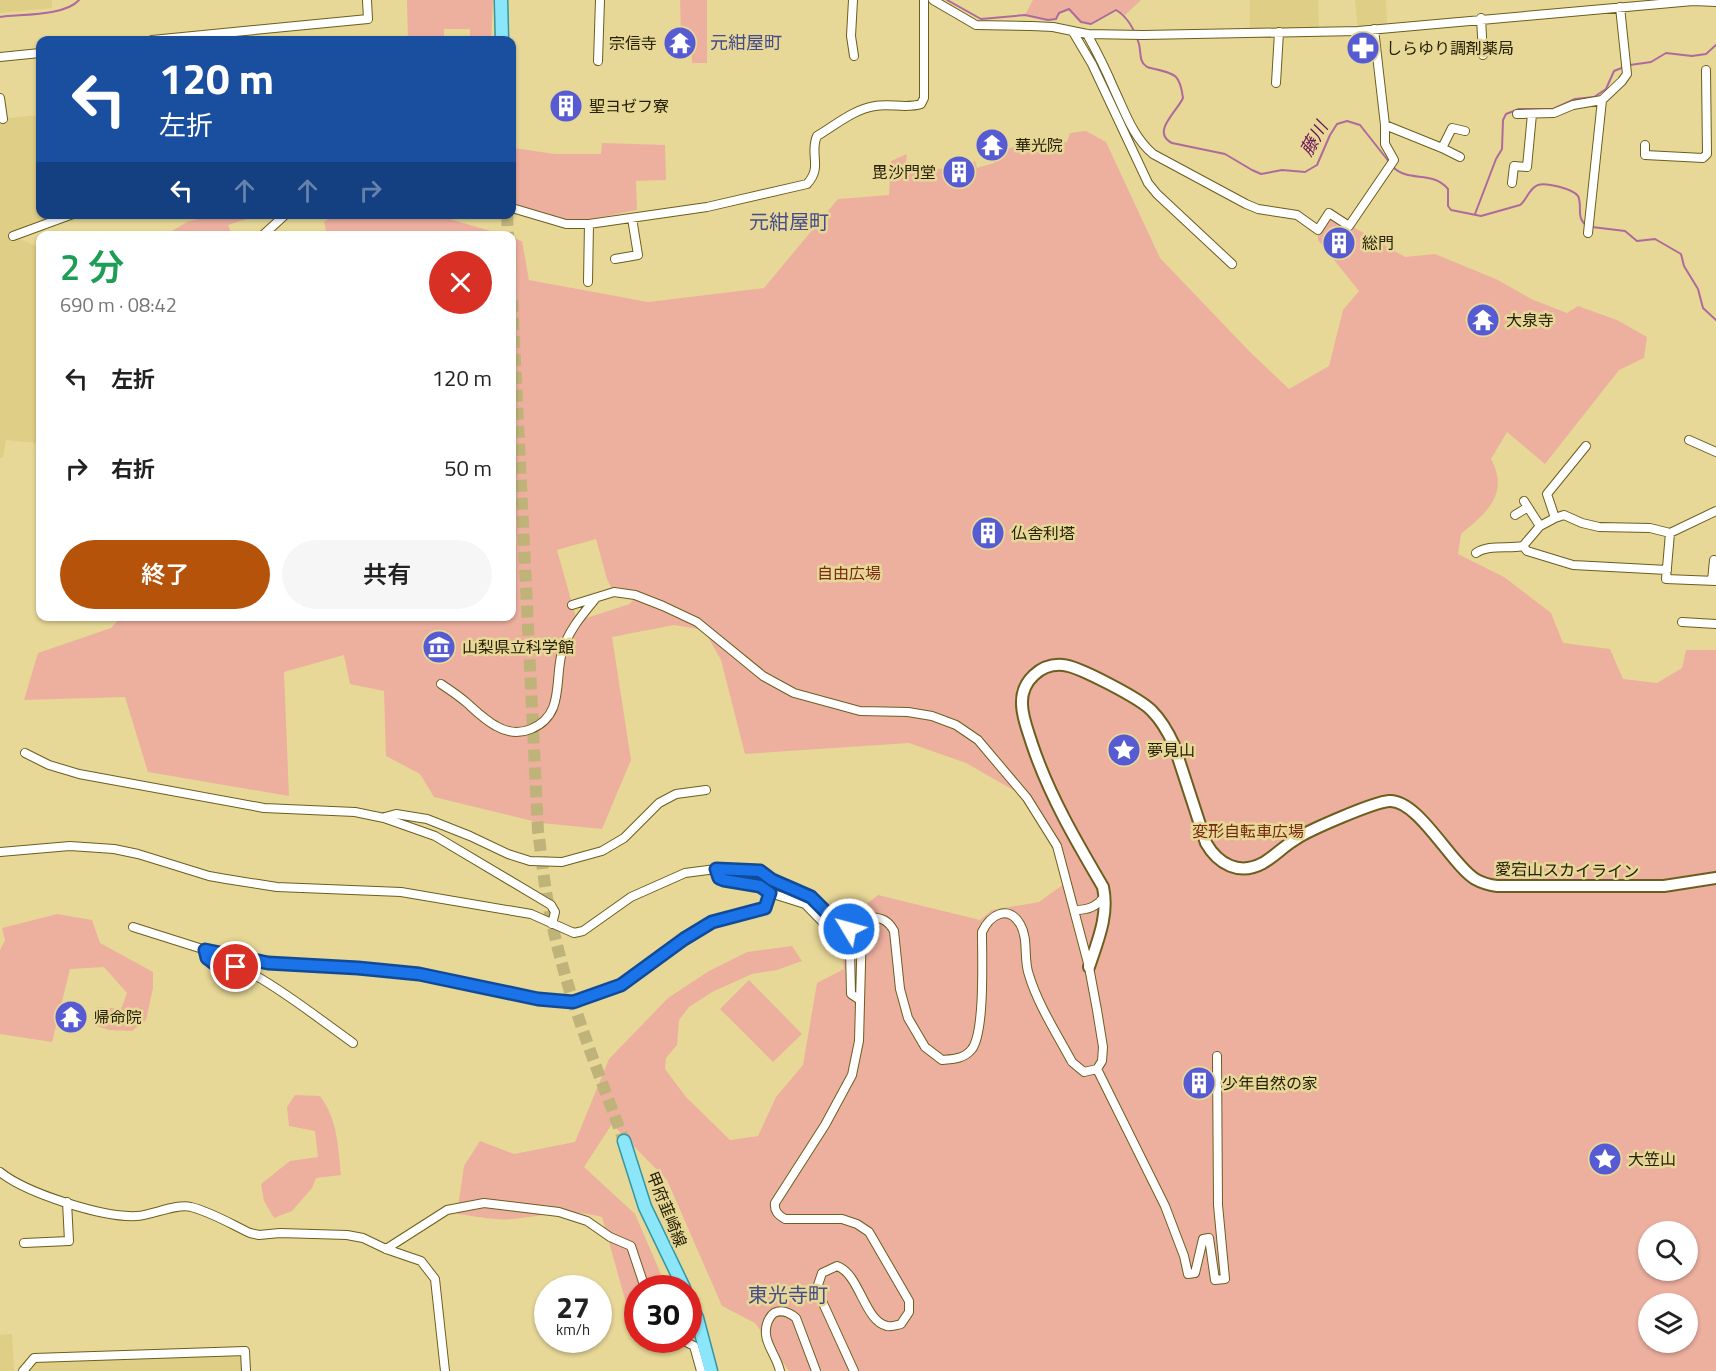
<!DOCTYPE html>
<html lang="ja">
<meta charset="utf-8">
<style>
body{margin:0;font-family:"Titillium Web","Noto Sans JP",sans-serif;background:#f6f6f6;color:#222;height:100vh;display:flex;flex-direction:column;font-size:22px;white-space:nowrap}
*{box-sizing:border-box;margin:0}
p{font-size:20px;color:#767676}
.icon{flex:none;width:33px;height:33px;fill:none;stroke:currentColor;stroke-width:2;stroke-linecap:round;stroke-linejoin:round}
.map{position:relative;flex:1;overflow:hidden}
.drawer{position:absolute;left:36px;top:231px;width:480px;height:390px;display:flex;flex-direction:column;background:#fff;border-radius:12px;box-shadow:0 2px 4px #0004}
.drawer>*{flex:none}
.top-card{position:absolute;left:36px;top:36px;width:480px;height:183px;border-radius:12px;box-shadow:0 2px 4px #0004;background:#1a4fa0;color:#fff;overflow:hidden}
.fabs{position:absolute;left:1638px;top:1221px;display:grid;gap:12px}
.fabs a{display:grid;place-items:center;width:60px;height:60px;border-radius:50%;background:#fff;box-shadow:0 2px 4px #0004;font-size:30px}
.speed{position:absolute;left:534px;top:1275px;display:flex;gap:12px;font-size:30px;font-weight:700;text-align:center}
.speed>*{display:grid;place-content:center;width:78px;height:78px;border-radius:50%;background:#fff;box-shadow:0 2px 4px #0004;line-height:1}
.speed small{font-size:15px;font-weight:400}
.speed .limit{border:9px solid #d22;background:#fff;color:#111}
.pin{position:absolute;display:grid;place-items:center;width:51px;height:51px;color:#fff;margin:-26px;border:3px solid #fff;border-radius:50%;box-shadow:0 2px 6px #0007}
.me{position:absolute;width:66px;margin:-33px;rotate:307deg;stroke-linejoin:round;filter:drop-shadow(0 0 4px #0008)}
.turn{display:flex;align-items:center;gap:21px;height:126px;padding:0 24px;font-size:27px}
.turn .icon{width:78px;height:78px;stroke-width:2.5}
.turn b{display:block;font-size:42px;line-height:51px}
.lanes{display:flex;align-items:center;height:57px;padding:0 24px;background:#0003;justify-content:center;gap:30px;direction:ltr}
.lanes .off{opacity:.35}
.round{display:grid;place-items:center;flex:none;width:63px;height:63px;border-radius:32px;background:#f6f6f6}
.summary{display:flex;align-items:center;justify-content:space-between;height:102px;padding:0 24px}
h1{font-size:36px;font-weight:600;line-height:45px;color:#1e9e55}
.cta{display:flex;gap:12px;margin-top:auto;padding:12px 24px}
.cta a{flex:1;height:69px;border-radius:36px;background:#b45309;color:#fff;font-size:24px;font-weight:600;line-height:69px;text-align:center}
.cta a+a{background:#f6f6f6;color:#222}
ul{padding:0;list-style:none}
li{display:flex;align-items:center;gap:18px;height:90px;padding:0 24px}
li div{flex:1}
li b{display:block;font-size:22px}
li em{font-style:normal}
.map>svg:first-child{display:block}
.built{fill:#dfce85}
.green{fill:#edb09f;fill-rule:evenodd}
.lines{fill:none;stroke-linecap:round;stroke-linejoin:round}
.stream{stroke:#af699d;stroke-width:2}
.primary-tunnel{stroke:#c0b37a;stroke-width:12;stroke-dasharray:12 6;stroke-linecap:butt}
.minor-casing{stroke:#6c5e1e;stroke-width:10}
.secondary-casing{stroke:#6c5e1e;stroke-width:14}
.primary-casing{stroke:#3596a3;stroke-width:15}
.minor{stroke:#fff;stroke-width:8}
.secondary{stroke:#fff;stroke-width:10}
.primary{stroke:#8be6fa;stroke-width:12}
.route-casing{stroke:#114b97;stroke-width:15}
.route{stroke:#1a73e8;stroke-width:10}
.labels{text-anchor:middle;stroke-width:5;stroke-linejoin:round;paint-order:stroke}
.poi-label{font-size:16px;fill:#262006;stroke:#e7d897;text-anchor:start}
.park-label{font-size:16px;fill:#782b14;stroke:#e7d897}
.street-label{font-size:16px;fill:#262006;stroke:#e7d897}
.neighbourhood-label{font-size:18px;fill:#454c89;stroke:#e7d897}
.water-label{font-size:18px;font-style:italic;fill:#6a145a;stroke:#e7d897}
.quarter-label{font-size:20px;fill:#454c89;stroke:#e7d897}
</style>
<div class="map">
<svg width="1716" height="1371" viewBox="0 0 1716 1371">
<rect width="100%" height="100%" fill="#e7d897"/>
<path class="built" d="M 0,0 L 52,0 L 52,8 L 0,13 Z
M 1250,0 L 1318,0 L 1319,32 L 1250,33 Z
M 1355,0 L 1386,0 L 1387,27 L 1358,31 Z
M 40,115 L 40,214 L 73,215 L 14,236 L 40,248 L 40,460 L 37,460 L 37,443 L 6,440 L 3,458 L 0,458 L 0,119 Z
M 12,1334 L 14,1371 L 0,1371 L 0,1335 Z
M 245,1351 L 246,1371 L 23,1371 L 34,1358 Z"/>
<path class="green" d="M 407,0 L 493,0 L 491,40 L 470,40 L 470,29 L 444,29 L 444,40 L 408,40 Z
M 680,0 L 707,0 L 707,63 L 692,63 L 691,34 L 681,34 Z
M 1033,0 L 1141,0 L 1125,15 L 1116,10 L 1091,24 L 1081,22 L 1069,9 L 1059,13 L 1056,19 L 1048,20 L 1025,15 Z
M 1086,131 L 1106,142 L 1160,258 L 1250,352 L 1289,389 L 1329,366 L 1343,310 L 1359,291 L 1318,240 L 1318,230 L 1329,213 L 1405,257 L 1435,254 L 1498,280 L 1531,299 L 1567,313 L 1578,306 L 1617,320 L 1647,337 L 1644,358 L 1619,370 L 1545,464 L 1507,432 L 1491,459 C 1510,494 1486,513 1461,534 L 1458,554 L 1504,577 L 1551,613 L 1563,643 L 1610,649 L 1623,679 L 1657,683 L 1682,668 L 1686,650 L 1716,650 L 1716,1371 L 789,1371 L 755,1323 L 722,1306 L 667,1180 L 612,1124 L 584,1167 L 635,1214 L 667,1288 L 638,1288 L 637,1329 L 631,1321 L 602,1217 C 566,1208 548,1216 513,1219 C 496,1221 475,1216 457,1214 L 464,1166 L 480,1141 L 514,1154 L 575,1142 L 609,1059 L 668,998 L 709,971 L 747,952 L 792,946 L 802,961 L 777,970 L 752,974 L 712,992 L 689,1007 L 679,1020 L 677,1045 L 666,1058 L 665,1069 L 686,1097 L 730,1140 L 758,1136 L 776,1097 L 803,1065 L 817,983 L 844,969 L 839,938 L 852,916 L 878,895 L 980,920 L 992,910 L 1039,902 L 1068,881 L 1057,846 L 1027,798 L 966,763 L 909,743 L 745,754 L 721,660 L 704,630 L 674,625 L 612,637 L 631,760 L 602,829 L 541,823 L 434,797 L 420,774 L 386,756 L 384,691 L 350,684 L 344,655 L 284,672 L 289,796 L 148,772 L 125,697 L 24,700 L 38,653 L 111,628 L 121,617 L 512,616 L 512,238 L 522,241 L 529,280 L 648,302 L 764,288 L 838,199 L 889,195 L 891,161 L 907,154 L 905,171 L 952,168 L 953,180 L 966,179 L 965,167 L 975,161 L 977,168 L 994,163 L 993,155 L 1023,143 L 1067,142 L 1070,133 ZM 596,539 L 607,579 L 612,589 L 635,596 L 630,604 L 577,621 L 557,550 ZM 1648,1232 L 1688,1232 L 1688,1270 L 1648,1270 ZM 1648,1304 L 1688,1304 L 1688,1342 L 1648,1342 Z
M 602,143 L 665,145 L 666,180 L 636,181 L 637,210 L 566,224 L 512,208 L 512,185 L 516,184 L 514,148 L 555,154 L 601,154 Z
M 212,215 L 259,215 L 228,225 L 232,235 L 165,235 L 187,222 Z
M 334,215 L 436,215 L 504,235 L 327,235 L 324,222 Z
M 57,914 L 92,920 L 100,943 L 153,972 L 153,988 L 146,1020 L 132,1031 L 109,1030 L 94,1025 L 97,1007 L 121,1009 L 127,993 L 104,967 L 70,969 L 52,1042 L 0,1034 L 0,950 L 5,940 L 2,928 Z
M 749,980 L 802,1034 L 773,1062 L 720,1009 Z
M 295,1095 L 320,1096 C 338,1120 338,1147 341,1175 L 316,1178 L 312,1188 L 292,1211 L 274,1218 L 264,1201 L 261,1184 L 290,1161 L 318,1157 L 315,1131 L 289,1126 L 287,1107 Z"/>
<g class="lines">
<path class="stream" d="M 947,0 L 981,19 L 1025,15 L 1048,20 L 1056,19 L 1059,13 L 1069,9 L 1081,22 L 1091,24 L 1116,10 C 1128,17 1135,31 1139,44 C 1141,51 1139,62 1146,66 C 1147,68 1153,68 1155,69 C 1176,74 1180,75 1183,98 C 1176,113 1151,132 1172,143 L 1225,154 L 1252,170 L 1261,174 L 1282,170 L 1305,172 L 1317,165 L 1330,135 L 1337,124 L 1347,121 L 1360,125 L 1390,163
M 0,17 C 21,14 65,16 79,0
M 1630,65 L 1651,62 L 1666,53 L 1692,56 L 1706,54 L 1716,45
M 1393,167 C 1409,183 1432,170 1448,189 L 1448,206 L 1451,210 L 1481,216 L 1520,205 C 1527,200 1529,188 1538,185 C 1546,182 1573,189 1578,196 C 1583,206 1575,217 1587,226
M 1475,214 L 1496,159 L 1502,149 L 1503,120 L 1506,114 L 1519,109 L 1553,109 L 1575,99 L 1594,97 L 1606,89 L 1614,71 L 1624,67
M 1592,227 L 1625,231 L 1637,241 L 1655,239 L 1681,254 L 1684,266 L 1698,289 L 1703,308 L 1716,320"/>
<path class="primary-tunnel" d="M 507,214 L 508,236
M 512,300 L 538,831 C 542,858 544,886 550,913 C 565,991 596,1066 624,1141"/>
<defs>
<path id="minor" d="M 853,0 L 851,36 L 854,56
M 933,0 L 976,25 L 1031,26 L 1053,27 L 1087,34 L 1143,35 L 1358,31 L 1693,1 L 1716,2
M 1481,18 L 1483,55
M 1073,32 L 1092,64 L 1148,183 L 1157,194 L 1232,264
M 1087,34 C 1097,52 1106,70 1114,89 C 1125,112 1133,137 1153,154 L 1246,204 L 1258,209 L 1297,215 L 1318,230 L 1329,213 L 1349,226 L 1394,160 L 1385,144 L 1385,125 L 1374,29
M 152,40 L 368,19 L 367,0
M 0,57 L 40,53
M 598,61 L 600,0
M 1276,83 L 1279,32
M 0,98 L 3,119
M 1517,114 L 1554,113 L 1573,105 L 1602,100
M 1385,125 L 1442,148 L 1452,128 L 1465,131
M 1645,145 L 1645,155 L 1703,158 L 1707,154 L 1706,70
M 1442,148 L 1460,157
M 1512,183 L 1514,166 L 1527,167 L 1532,114
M 512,208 L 566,224 L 589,224 L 707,207 L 807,184 C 823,167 809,154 817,136 C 834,126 854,109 875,106 C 890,103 906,109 921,104 L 924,98 L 924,0
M 1588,233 L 1602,100 L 1622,81 L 1627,74 L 1620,7
M 13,236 L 73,214
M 262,236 L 286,214
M 615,259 L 638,255 L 632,218
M 588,282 L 589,224
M 1689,440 L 1716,452
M 1524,501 L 1540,526
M 1515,515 L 1528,507
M 1555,518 L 1547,494 L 1586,446
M 1670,533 L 1666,579 L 1716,581
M 1476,553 C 1488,544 1509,549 1523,546
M 1667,570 L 1573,565 L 1527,551 L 1523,546 L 1540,526 L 1555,518 L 1564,515 L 1582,523 L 1599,527 L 1650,528 L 1670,533 L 1716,511
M 1712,581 L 1714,560
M 572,605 L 614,592 L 635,595 L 663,606 L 697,622 L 763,676 L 794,693 L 860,711 L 908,712 L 932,716 L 956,725 L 978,740 L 1027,798 L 1057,846 L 1089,967 L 1097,1010 L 1103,1047 L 1102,1061 L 1097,1069 L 1084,1072 L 1072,1062 C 1057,1034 1038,1005 1029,975 C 1023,959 1029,939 1020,924 C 1008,904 990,915 982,932 C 982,957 985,1031 972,1049 C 964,1059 954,1059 942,1060 L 925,1047 L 908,1018 L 900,989 L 894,931 C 888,920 882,918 870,917 L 862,926 L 859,1041 L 852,1075 L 825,1125 L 775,1203 C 774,1211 778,1215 785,1219 L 842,1219 L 857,1224 L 869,1232 L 909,1301 L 909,1312 L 901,1324 C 897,1325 891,1327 887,1326 C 864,1321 860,1274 837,1266 L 822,1273 L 818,1285 L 822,1301 L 854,1371
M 1682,622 L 1716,624
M 441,684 C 450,690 459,696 467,703 C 477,712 485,720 496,726 C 508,733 519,734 531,729 C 565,715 554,681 562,652 C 568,631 582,615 596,598
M 25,753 L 49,765 L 79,774 L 264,808 L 355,812 L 384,818 L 435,836 L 551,905 L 555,912 L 552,924
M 385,817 L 396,814 L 427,819 L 470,836 L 508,854 L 530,861 L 562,862 L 602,851 L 624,838 L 659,803 L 676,794 L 706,790
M 0,852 L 70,846 L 114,849 L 138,854 L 209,876 L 226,879 L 277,887 L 401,892 L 531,914 L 574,933 L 583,931 L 631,897 L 685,873 L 716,869 L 760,871 L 772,880 L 811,896 L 836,922 L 862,936
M 716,869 L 719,878 L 724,880 L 760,886 L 770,893 L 805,904 L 850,950 L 851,994 L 860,1000
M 1075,910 C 1088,910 1096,907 1104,897
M 133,927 L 212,952 L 268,963 L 358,967 L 419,974 L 538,999 L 573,1002 L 621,985 L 684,939 L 712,922 L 765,908 L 770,893
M 205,949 L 207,958 C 222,968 242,968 258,977 C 291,996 322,1021 353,1043
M 1097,1069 L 1165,1206 L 1184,1256 L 1188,1274 L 1195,1273 L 1203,1239 L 1209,1238 L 1215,1280 L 1225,1279 L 1218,1205 L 1217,1056
M 0,1172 C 26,1193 103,1218 137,1216 C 153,1215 177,1203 191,1207 C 211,1212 231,1224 250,1233 L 259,1235 L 280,1233 L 347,1235 L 363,1238 L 386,1249 L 421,1261 L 435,1279 L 445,1371
M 24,1243 L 69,1241 L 67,1202
M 386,1249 L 447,1210 L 484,1203 L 559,1212 L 587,1221 L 610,1237 L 631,1246 L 645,1288
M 682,1340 L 694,1346 L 701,1371
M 23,1371 L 34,1358 L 245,1351 L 246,1371
M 780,1371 C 776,1353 760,1340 768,1321 C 769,1319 771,1315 774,1313 C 782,1309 790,1313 796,1318 L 816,1371"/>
<path id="secondary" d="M 1089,967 C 1098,940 1109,915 1103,887 C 1076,841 1049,795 1032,744 C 1028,731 1022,717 1022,704 C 1021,681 1041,663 1063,665 C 1078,666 1141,699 1152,711 C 1162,721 1168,732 1174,745 L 1206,843 C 1218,864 1239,876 1263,863 C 1275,856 1284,846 1296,839 C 1309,830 1374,802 1389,801 C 1418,799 1451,864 1475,879 C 1482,883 1489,885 1497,886 L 1664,886 L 1716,878"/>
<path id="primary" d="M 501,0 L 502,40
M 624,1141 L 645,1207 L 684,1288
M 688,1298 L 697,1318 L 711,1371"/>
</defs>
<use href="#minor" class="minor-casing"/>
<use href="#secondary" class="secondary-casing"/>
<use href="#primary" class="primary-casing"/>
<use href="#minor" class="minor"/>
<use href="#secondary" class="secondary"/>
<use href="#primary" class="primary"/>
</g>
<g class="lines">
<defs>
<path id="route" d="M 236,967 L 215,964 L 207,958 L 205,950 L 268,963 L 358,968 L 419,974 L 538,999 L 573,1002 L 621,985 L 684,939 L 712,922 L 765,908 L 770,893 L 760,886 L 724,880 L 719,878 L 716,869 L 760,871 L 772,880 L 811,897 L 836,922 L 849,929"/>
</defs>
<use href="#route" class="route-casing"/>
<use href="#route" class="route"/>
</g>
<defs>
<symbol id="temple-disc" viewBox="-11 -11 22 22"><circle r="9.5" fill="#575bd3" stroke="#e7d897"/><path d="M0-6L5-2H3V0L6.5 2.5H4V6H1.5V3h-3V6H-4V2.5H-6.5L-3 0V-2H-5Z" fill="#fff"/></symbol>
<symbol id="pharmacy-disc" viewBox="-11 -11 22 22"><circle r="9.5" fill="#575bd3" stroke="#e7d897"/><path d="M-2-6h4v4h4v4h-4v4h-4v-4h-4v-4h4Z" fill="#fff"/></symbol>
<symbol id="building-disc" viewBox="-11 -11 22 22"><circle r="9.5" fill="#575bd3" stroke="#e7d897"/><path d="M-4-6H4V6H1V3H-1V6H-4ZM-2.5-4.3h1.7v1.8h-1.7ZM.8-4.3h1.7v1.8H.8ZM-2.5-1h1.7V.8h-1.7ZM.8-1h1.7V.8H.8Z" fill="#fff"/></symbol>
<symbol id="museum-disc" viewBox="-11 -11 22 22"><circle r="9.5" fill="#575bd3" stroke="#e7d897"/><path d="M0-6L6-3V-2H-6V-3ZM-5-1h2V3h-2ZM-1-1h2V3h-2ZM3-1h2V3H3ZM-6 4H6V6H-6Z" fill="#fff"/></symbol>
<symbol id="sight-disc" viewBox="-11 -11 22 22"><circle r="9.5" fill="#575bd3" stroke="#e7d897"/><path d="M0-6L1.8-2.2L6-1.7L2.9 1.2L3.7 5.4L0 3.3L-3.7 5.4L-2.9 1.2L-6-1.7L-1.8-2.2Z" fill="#fff"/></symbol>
</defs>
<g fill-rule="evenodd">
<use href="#temple-disc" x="661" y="24" width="38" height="38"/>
<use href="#pharmacy-disc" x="1344" y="29" width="38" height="38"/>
<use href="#building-disc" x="547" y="87" width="38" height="38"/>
<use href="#temple-disc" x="973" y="126" width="38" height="38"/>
<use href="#building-disc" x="940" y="153" width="38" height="38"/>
<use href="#building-disc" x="1320" y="224" width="38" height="38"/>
<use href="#temple-disc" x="1464" y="301" width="38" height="38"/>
<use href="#building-disc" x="969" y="514" width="38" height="38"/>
<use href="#museum-disc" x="420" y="628" width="38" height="38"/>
<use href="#sight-disc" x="1105" y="731" width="38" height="38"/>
<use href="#temple-disc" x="52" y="998" width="38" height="38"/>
<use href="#building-disc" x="1180" y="1064" width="38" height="38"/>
<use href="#sight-disc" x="1586" y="1140" width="38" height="38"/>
</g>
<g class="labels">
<g class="poi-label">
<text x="657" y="49" text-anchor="end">宗信寺</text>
<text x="1386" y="54">しらゆり調剤薬局</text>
<text x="589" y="112">聖ヨゼフ寮</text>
<text x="1015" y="151">華光院</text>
<text x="936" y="178" text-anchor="end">毘沙門堂</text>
<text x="1362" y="249">総門</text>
<text x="1506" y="326">大泉寺</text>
<text x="1011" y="539">仏舎利塔</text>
<text x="462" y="653">山梨県立科学館</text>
<text x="1147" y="756">夢見山</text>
<text x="94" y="1023">帰命院</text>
<text x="1222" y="1089">少年自然の家</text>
<text x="1628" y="1165">大笠山</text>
</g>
<g class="park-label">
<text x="849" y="579">自由広場</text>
<text x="1248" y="837">変形自転車広場</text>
</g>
<g class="street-label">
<text transform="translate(1567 870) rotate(1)" y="6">愛宕山スカイライン</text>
<text transform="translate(667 1209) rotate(68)" y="6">甲府韮崎線</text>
</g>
<g class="neighbourhood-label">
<text x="746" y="49">元紺屋町</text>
</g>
<g class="water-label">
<text transform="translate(1314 139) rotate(-60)" y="6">藤川</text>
</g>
<g class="quarter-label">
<text x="789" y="229">元紺屋町</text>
<text x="788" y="1302">東光寺町</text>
</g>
</g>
</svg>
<div class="fabs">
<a><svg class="icon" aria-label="search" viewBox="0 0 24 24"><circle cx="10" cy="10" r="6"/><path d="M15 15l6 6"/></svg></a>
<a><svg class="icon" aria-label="layers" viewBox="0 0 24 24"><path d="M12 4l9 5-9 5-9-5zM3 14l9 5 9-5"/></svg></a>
</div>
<div class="speed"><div>27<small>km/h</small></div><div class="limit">30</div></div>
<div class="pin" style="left:236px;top:967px;background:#d93025"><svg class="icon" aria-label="arrive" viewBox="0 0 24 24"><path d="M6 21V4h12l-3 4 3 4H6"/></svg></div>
<svg class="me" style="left:849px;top:929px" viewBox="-20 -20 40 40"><circle r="17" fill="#1a73e8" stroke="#fff" stroke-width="3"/><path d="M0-11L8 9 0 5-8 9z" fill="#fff"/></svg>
<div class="top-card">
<div class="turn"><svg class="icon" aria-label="left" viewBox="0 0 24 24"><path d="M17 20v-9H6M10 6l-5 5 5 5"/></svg><div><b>120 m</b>左折</div></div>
<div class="lanes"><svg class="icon" aria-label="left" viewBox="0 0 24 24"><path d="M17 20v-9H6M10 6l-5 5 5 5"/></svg><svg class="icon off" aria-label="ahead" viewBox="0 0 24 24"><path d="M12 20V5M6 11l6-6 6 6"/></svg><svg class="icon off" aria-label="ahead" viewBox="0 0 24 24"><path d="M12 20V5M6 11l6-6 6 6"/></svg><svg class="icon off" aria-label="right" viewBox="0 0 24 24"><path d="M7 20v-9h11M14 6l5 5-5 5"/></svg></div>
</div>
<section class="drawer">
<div class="summary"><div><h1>2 分</h1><p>690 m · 08:42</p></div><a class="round" style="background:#d93025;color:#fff"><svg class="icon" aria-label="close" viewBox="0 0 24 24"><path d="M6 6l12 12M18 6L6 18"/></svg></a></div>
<ul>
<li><svg class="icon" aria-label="left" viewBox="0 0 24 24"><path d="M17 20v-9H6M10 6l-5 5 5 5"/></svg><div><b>左折</b></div><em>120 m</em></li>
<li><svg class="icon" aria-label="right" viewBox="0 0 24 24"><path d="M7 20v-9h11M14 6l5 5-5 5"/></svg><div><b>右折</b></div><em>50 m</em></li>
</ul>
<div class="cta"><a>終了</a><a>共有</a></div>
</section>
</div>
